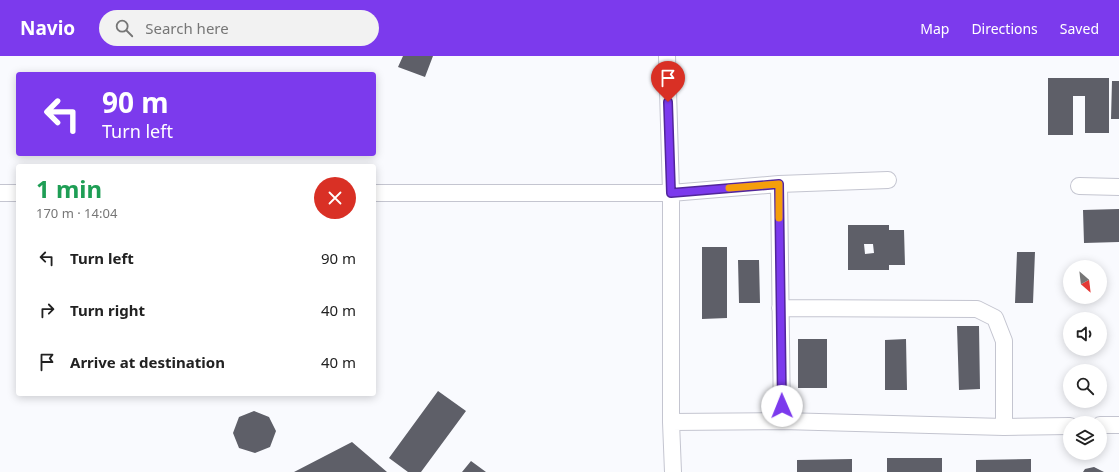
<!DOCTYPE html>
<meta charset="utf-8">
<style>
body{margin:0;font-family:"Noto Sans",sans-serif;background:#f2f2f2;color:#222;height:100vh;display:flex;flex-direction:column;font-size:15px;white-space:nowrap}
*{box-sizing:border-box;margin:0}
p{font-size:13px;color:#767676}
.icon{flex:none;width:22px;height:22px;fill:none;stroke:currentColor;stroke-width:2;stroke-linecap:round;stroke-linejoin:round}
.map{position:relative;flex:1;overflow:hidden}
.details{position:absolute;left:16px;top:108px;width:360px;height:232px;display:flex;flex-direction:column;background:#fff;border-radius:4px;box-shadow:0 2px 10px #0003}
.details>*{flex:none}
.guide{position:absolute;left:16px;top:16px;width:360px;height:84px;border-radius:4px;box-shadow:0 2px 10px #0003;background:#7c3aed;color:#fff;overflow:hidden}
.needle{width:26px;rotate:152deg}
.tools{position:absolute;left:1063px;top:204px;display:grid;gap:8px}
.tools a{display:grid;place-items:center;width:44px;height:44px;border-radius:50%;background:#fff;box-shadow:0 2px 10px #0003;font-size:20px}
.pin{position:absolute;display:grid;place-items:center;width:34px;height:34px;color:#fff;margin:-41px -17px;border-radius:50% 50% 50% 0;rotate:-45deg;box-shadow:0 0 4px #0007}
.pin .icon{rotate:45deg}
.me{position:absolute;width:44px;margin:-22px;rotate:359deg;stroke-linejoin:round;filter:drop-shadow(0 0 3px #0008)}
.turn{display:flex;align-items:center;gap:14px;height:84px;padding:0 20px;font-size:18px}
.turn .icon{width:52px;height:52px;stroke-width:2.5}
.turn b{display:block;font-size:28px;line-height:34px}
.round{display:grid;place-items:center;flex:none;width:42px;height:42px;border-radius:21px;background:#f2f2f2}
.head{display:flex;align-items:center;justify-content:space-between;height:68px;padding:0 20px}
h1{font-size:24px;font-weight:700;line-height:30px;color:#1e9e55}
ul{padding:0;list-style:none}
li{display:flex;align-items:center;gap:12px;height:52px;padding:0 20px}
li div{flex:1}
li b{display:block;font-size:15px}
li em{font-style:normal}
header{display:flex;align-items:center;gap:24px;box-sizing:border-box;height:56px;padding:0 20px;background:#7c3aed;color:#fff}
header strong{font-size:19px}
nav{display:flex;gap:22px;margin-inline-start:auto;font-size:14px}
.search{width:280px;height:36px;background:#f2f2f2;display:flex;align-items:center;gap:10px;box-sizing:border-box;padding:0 14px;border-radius:22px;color:#767676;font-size:15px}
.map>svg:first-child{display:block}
.building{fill:#5e5f68;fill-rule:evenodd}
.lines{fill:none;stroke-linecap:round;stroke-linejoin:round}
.street-casing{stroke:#c4c5d0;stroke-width:18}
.street{stroke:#fff;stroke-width:16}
.route-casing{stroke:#51269a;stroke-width:10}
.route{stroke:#7c3aed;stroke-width:7}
.slow{stroke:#f59e0b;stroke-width:7}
</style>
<header>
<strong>Navio</strong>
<div class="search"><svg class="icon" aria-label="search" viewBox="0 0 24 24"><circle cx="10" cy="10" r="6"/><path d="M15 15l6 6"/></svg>Search here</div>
<nav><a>Map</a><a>Directions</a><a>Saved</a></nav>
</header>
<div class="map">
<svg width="1119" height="416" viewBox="0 0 1119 416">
<rect width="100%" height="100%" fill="#f9fafe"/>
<path class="building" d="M 403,0 L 433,0 L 425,21 L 398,11 Z
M 1048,22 L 1109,22 L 1109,77 L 1085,77 L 1085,40 L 1073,40 L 1073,79 L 1048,79 Z
M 1112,25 L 1119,25 L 1119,63 L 1111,63 Z
M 1119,153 L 1119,186 L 1084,187 L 1083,154 Z
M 848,169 L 889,169 L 889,174 L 904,174 L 905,209 L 889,209 L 889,214 L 848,214 ZM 864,188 L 873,188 L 874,197 L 865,198 Z
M 702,191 L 727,191 L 727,262 L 702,263 Z
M 1017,196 L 1035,196 L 1033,247 L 1015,247 Z
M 738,204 L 759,204 L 760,247 L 739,247 Z
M 957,270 L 979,270 L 980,333 L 959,334 Z
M 798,283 L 827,283 L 827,332 L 798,332 Z
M 906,283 L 907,334 L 885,334 L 885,284 Z
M 438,335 L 466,355 L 421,416 L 408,416 L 389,402 Z
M 254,355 L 269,361 L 276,375 L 270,391 L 255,397 L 239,392 L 233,377 L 239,361 Z
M 352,386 L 387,416 L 294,416 Z
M 887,402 L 942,402 L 942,416 L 887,416 Z
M 852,403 L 852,416 L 797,416 L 797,404 Z
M 1031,403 L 1031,416 L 976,416 L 976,404 Z
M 471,405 L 486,416 L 462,416 Z
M 1094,411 L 1104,416 L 1083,416 L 1085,413 Z"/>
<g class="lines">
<defs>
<path id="street" d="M 667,0 L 671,137 L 671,366 L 673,416
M 1079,130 L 1119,131
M 0,137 L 18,137
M 374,137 L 671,137 L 779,128
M 780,252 L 977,253 L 995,262 L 1004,285 L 1004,371
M 782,365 L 779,128 L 888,124
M 671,366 L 782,365 L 1004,371 L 1070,370
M 1100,369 L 1119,369"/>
</defs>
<use href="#street" class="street-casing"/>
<use href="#street" class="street"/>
</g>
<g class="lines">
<defs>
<path id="route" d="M 668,46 L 671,137 L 779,128 L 782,350"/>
</defs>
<use href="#route" class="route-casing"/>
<use href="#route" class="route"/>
<path class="slow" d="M 729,132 L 779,128 L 779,162"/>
</g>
</svg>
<div class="tools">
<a><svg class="needle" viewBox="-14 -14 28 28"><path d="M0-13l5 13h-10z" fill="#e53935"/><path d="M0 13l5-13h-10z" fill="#767676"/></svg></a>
<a><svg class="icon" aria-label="sound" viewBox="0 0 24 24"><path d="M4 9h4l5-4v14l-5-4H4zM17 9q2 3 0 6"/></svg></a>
<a><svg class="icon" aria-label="search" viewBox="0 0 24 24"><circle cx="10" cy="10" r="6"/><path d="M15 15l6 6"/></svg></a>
<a><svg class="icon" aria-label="layers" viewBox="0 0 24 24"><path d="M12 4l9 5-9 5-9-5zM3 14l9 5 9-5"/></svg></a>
</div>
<div class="pin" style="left:668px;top:46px;background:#d93025"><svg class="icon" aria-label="arrive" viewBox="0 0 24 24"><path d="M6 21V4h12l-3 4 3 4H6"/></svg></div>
<svg class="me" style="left:782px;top:350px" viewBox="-20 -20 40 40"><circle r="19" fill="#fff"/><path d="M0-13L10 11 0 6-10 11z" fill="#7c3aed"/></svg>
<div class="guide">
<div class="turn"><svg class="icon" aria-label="left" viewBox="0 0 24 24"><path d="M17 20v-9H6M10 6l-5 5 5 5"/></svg><div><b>90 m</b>Turn left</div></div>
</div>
<section class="details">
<div class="head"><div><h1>1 min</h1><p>170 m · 14:04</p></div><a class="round" style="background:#d93025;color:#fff"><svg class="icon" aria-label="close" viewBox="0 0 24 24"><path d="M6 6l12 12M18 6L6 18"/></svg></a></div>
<ul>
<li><svg class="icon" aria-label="left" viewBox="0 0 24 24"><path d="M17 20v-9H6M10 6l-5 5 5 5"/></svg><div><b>Turn left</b></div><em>90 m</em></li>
<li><svg class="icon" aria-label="right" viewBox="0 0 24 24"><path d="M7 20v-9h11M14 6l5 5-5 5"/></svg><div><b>Turn right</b></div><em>40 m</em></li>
<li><svg class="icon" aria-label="arrive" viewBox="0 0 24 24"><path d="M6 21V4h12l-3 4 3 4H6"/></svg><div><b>Arrive at destination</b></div><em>40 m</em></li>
</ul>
</section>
</div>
